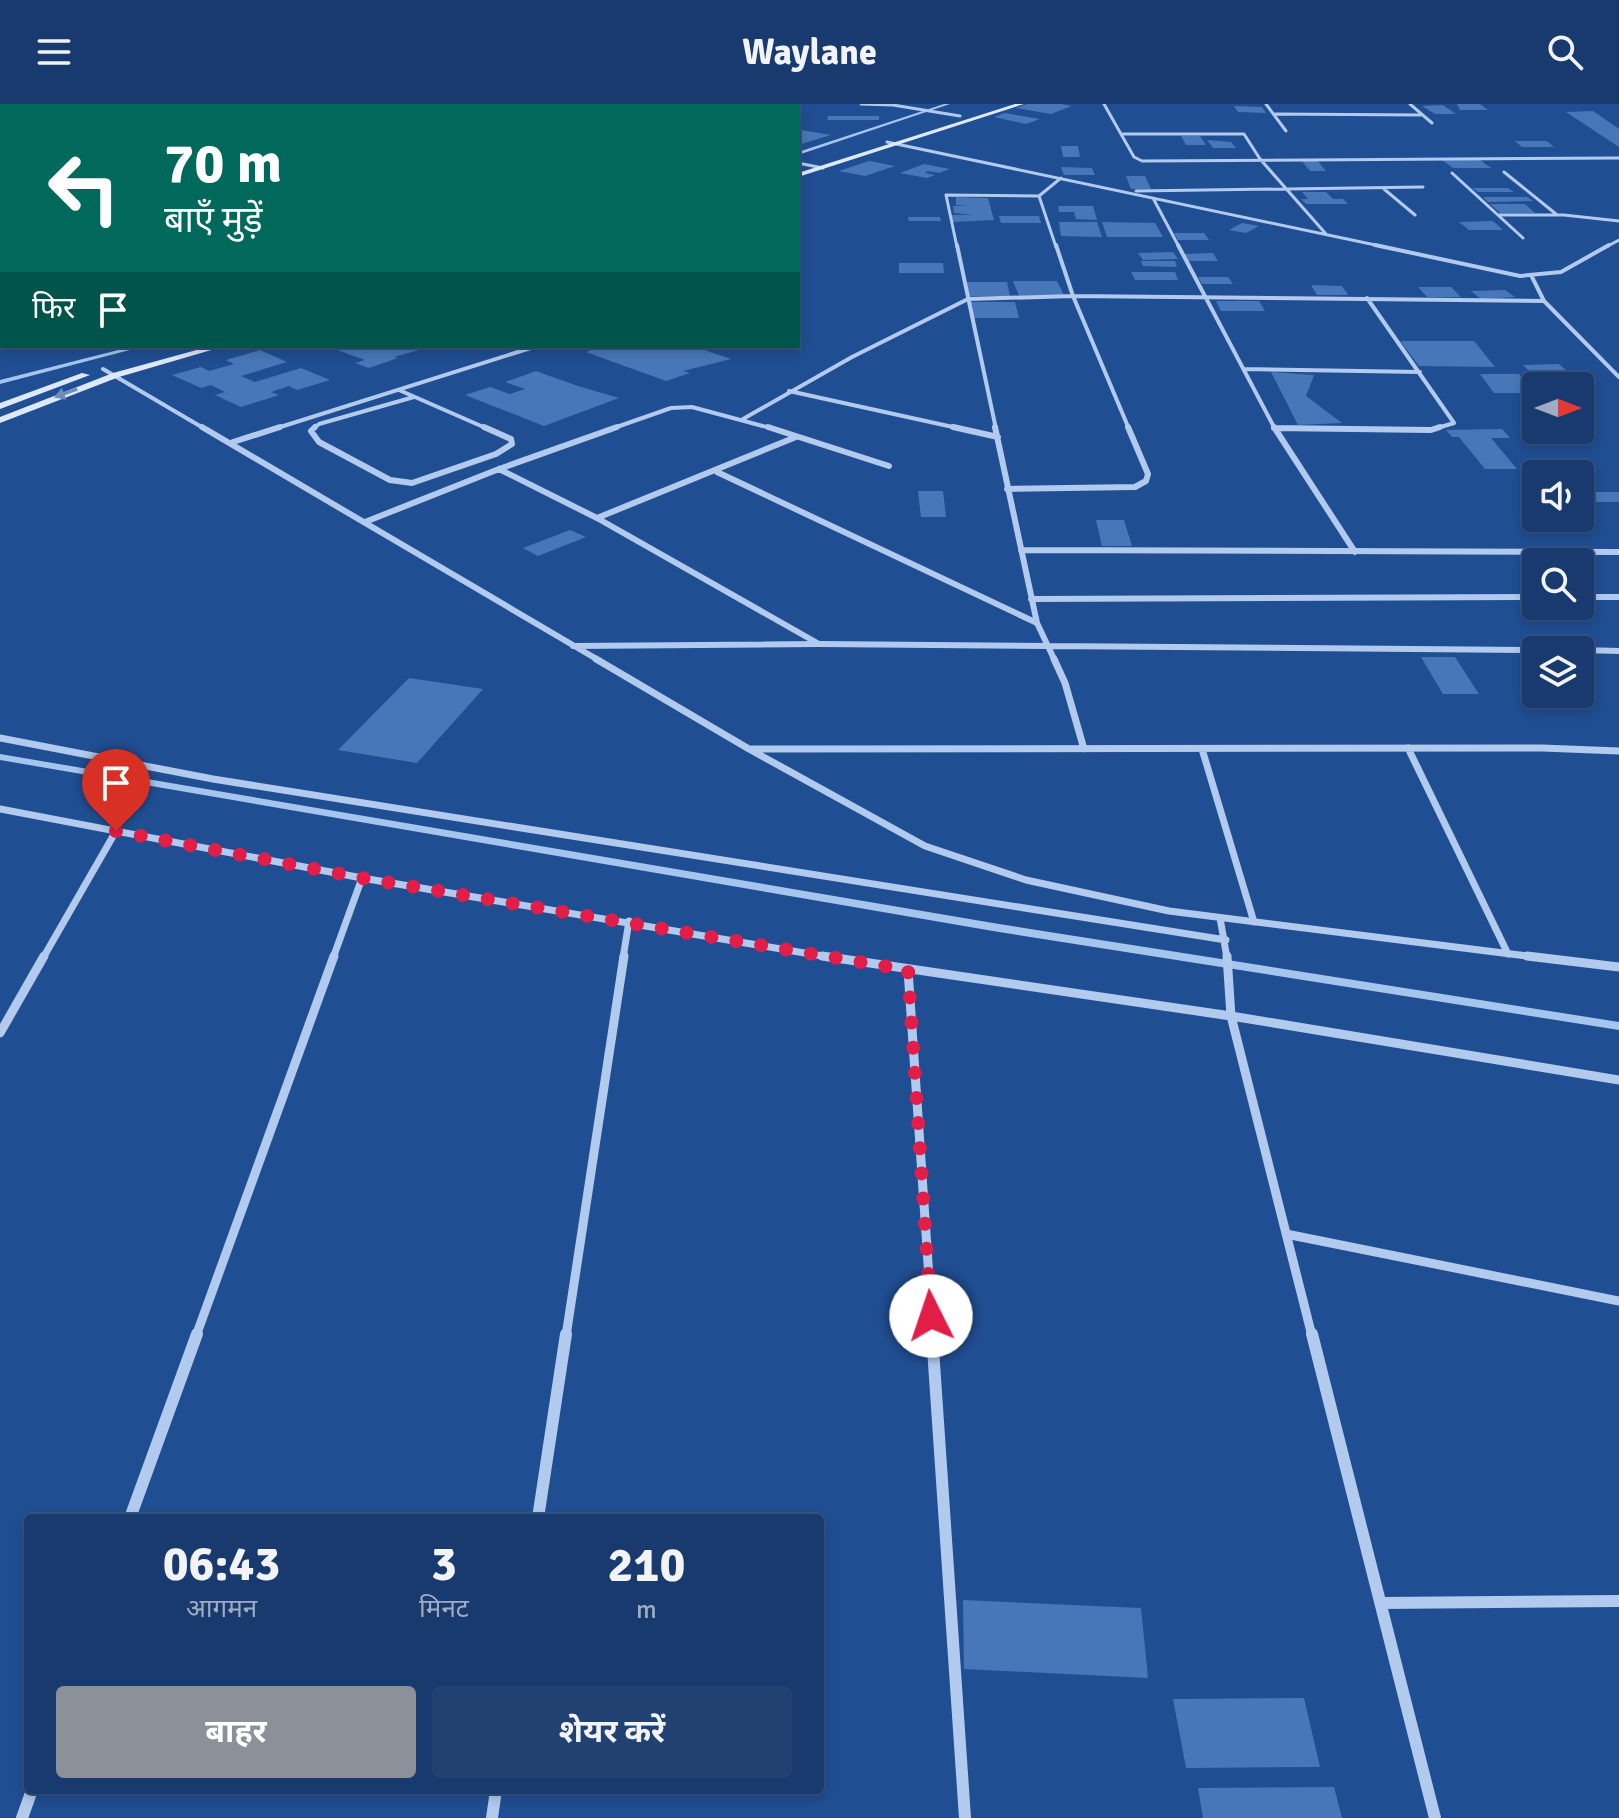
<!DOCTYPE html>
<html lang="hi">
<meta charset="utf-8">
<style>
body{margin:0;font-family:Signika,"Noto Sans Devanagari",sans-serif;background:#214173;color:#f1f3f6;height:100vh;display:flex;flex-direction:column;font-size:30px;white-space:nowrap}
*{box-sizing:border-box;margin:0}
p{font-size:26px;color:#9fadc2}
.icon{flex:none;width:44px;height:44px;fill:none;stroke:currentColor;stroke-width:2;stroke-linecap:round;stroke-linejoin:round}
.map{position:relative;flex:1;overflow:hidden}
.details{position:absolute;left:24px;top:1410px;width:800px;height:280px;display:flex;flex-direction:column;background:#183a6e;border-radius:8px;box-shadow:0 4px 12px #0003,0 0 0 2px #365481}
.details>*{flex:none}
.top-card{position:absolute;left:0px;top:0px;width:800px;height:244px;box-shadow:0 4px 12px #0003,0 0 0 2px #365481;background:#00695c;color:#fff;overflow:hidden}
.needle{width:52px;rotate:90deg}
.fabs{position:absolute;left:1522px;top:268px;display:grid;gap:16px}
.fabs a{display:grid;place-items:center;width:72px;height:72px;border-radius:8px;background:#183a6e;box-shadow:0 4px 12px #0003,0 0 0 2px #365481;font-size:40px}
.pin{position:absolute;display:grid;place-items:center;width:68px;height:68px;color:#fff;margin:-82px -34px;border-radius:50% 50% 50% 0;rotate:-45deg;box-shadow:0 0 8px #0007}
.pin .icon{rotate:45deg}
.me{position:absolute;width:88px;margin:-44px;rotate:356deg;stroke-linejoin:round;filter:drop-shadow(0 0 6px #0008)}
.turn{display:flex;align-items:center;gap:28px;height:168px;padding:0 32px;font-size:36px}
.turn .icon{width:104px;height:104px;stroke-width:2.5}
.turn b{display:block;font-size:56px;line-height:68px}
.then{display:flex;align-items:center;height:76px;padding:0 32px;background:#0003;gap:16px;font-size:30px}
.eta{display:flex;justify-content:space-evenly;align-items:center;height:136px;text-align:center}
.eta b{font-size:48px;font-weight:700;line-height:56px}
.cta{display:flex;gap:16px;margin-top:auto;padding:16px 32px}
.cta a{flex:1;height:92px;border-radius:8px;background:#8c9099;color:#fff;font-size:32px;font-weight:700;line-height:92px;text-align:center}
.cta a+a{background:#214173;color:#f1f3f6}
header{display:flex;justify-content:space-between;align-items:center;height:104px;padding:0 32px;background:#183a6e;font-size:36px;font-weight:700}
.map>svg:first-child{display:block}
.lines{fill:none;stroke-linecap:round;stroke-linejoin:round}
.stream{fill:#a5c5ef;fill-rule:evenodd}
.building{fill:#4877b9}
.street-far5{stroke:#b1caed;stroke-width:3}
.street-far4{stroke:#b1caed;stroke-width:4}
.street-far3{stroke:#b1caed;stroke-width:6}
.street-far2{stroke:#b1caed;stroke-width:7}
.street-far1{stroke:#b1caed;stroke-width:9}
.street{stroke:#b1caed;stroke-width:12}
.secondary{fill:#dde9fa;fill-rule:evenodd}
.oneway{fill:#6c8cbc}
.route{stroke:#e11d48;stroke-width:14;stroke-dasharray:0 25.2}
</style>
<header><svg class="icon" aria-label="menu" viewBox="0 0 24 24"><path d="M4 6h16M4 12h16M4 18h16"/></svg>Waylane<svg class="icon" aria-label="search" viewBox="0 0 24 24"><circle cx="10" cy="10" r="6"/><path d="M15 15l6 6"/></svg></header>
<div class="map">
<svg width="1619" height="1714" viewBox="0 0 1619 1714">
<rect width="100%" height="100%" fill="#204e92"/>
<g class="lines">
<path class="stream" d="M 944,0 L 950,0 L 798,51 L 798,48 Z
M 134,242 L 145,242 L 0,280 L 0,276 Z
M 0,650 L 993,819 L 1619,918 L 1619,926 L 993,827 L 0,656 Z"/>
</g>
<path class="building" d="M 1027,0 L 1061,0 L 1072,2 L 1051,10 L 1016,4 Z
M 1457,0 L 1480,0 L 1488,6 L 1460,6 Z
M 1443,1 L 1456,10 L 1435,10 L 1422,2 Z
M 1234,2 L 1262,3 L 1266,9 L 1238,8 Z
M 1593,7 L 1619,25 L 1619,43 L 1566,8 Z
M 1005,9 L 1040,15 L 1026,20 L 994,13 Z
M 828,12 L 879,12 L 879,16 L 827,16 Z
M 801,26 L 831,31 L 798,41 L 798,27 Z
M 1181,32 L 1200,32 L 1206,41 L 1186,41 Z
M 1207,36 L 1231,38 L 1236,44 L 1213,44 Z
M 1515,37 L 1547,37 L 1554,43 L 1522,43 Z
M 1061,42 L 1078,42 L 1080,53 L 1063,53 Z
M 1301,56 L 1317,56 L 1326,67 L 1310,67 Z
M 1442,56 L 1480,56 L 1491,64 L 1453,64 Z
M 869,57 L 895,62 L 865,72 L 839,67 Z
M 924,60 L 950,65 L 939,69 L 928,67 L 925,69 L 935,71 L 927,74 L 900,69 Z
M 1061,63 L 1092,64 L 1095,71 L 1064,71 Z
M 1126,72 L 1145,72 L 1151,85 L 1131,85 Z
M 1472,84 L 1508,84 L 1514,88 L 1478,88 Z
M 1302,88 L 1326,88 L 1333,95 L 1343,95 L 1348,100 L 1306,100 L 1301,95 L 1308,95 Z
M 956,93 L 988,94 L 994,116 L 952,118 L 951,111 L 973,111 L 954,109 L 953,102 L 969,102 L 956,101 Z
M 1483,93 L 1527,93 L 1533,97 L 1488,98 Z
M 1490,100 L 1525,100 L 1535,109 L 1500,109 Z
M 1058,102 L 1093,102 L 1097,116 L 1076,115 L 1074,108 L 1059,108 Z
M 999,112 L 1039,112 L 1041,119 L 1001,119 Z
M 908,113 L 940,113 L 941,117 L 909,117 Z
M 1493,117 L 1503,126 L 1469,126 L 1459,118 Z
M 1059,118 L 1097,118 L 1102,133 L 1061,132 Z
M 1102,118 L 1155,119 L 1163,133 L 1107,133 Z
M 1242,119 L 1259,122 L 1246,129 L 1229,126 Z
M 1174,129 L 1204,129 L 1209,136 L 1178,136 Z
M 1173,148 L 1178,155 L 1143,156 L 1138,149 Z
M 1213,149 L 1218,157 L 1188,157 L 1183,150 Z
M 1141,157 L 1175,157 L 1177,163 L 1143,162 Z
M 899,159 L 943,159 L 944,169 L 899,169 Z
M 1131,168 L 1175,168 L 1178,176 L 1135,176 Z
M 1198,173 L 1228,173 L 1233,180 L 1202,180 Z
M 1013,177 L 1057,177 L 1064,191 L 1019,192 Z
M 967,178 L 1007,178 L 1010,192 L 969,192 Z
M 1311,181 L 1342,182 L 1348,191 L 1317,191 Z
M 1418,183 L 1451,183 L 1461,193 L 1427,193 Z
M 1505,186 L 1515,193 L 1481,195 L 1471,187 Z
M 1216,197 L 1259,197 L 1265,207 L 1221,207 Z
M 970,198 L 1015,198 L 1019,214 L 973,214 Z
M 1400,237 L 1474,237 L 1495,263 L 1419,262 Z
M 326,242 L 433,242 L 394,253 L 398,254 L 369,264 L 355,259 L 365,256 Z
M 603,242 L 693,242 L 731,255 L 683,267 L 690,269 L 666,277 L 586,248 Z
M 260,246 L 287,258 L 241,272 L 255,278 L 301,264 L 330,276 L 297,286 L 289,282 L 271,288 L 279,291 L 241,303 L 215,291 L 225,288 L 211,281 L 201,284 L 172,271 L 201,263 L 209,267 L 234,260 L 226,256 Z
M 1559,260 L 1569,269 L 1532,270 L 1523,261 Z
M 536,267 L 578,282 L 619,294 L 544,322 L 465,291 L 490,283 L 510,290 L 525,285 L 505,278 Z
M 1271,268 L 1314,271 L 1306,292 L 1342,319 L 1298,321 Z
M 1480,270 L 1519,270 L 1534,289 L 1494,289 Z
M 1502,325 L 1510,334 L 1491,334 L 1517,365 L 1485,365 L 1459,333 L 1452,333 L 1446,326 Z
M 918,387 L 943,387 L 946,413 L 921,413 Z
M 1580,388 L 1619,388 L 1619,398 L 1588,398 Z
M 1096,416 L 1124,416 L 1132,442 L 1102,442 Z
M 570,426 L 586,433 L 538,452 L 523,444 Z
M 1421,553 L 1455,553 L 1479,590 L 1443,590 Z
M 409,574 L 483,585 L 417,659 L 338,646 Z
M 963,1496 L 1141,1504 L 1148,1574 L 964,1565 Z
M 1304,1594 L 1320,1663 L 1186,1664 L 1173,1595 Z
M 1334,1683 L 1342,1714 L 1203,1714 L 1198,1684 Z"/>
<g class="lines">
<path class="street-far5" d="M 76,0 L 80,2
M 465,0 L 477,2
M 861,0 L 893,1 L 960,12
M 1104,0 L 1134,53 L 1142,57 L 1619,54
M 1266,0 L 1286,27
M 1410,0 L 1432,19
M 252,2 L 257,0
M 597,2 L 602,0
M 1275,10 L 1421,11
M 1123,30 L 1244,30 L 1260,55 L 1326,130
M 887,38 L 1385,143
M 798,59 L 823,64
M 1504,68 L 1556,110
M 1452,69 L 1523,134
M 1384,85 L 1415,111
M 1136,87 L 1423,83
M 1153,94 L 1179,143
M 1498,111 L 1564,111 L 1619,117
M 957,143 L 946,91 L 1039,92
M 1056,143 L 1039,92 L 1061,74
M 1606,143 L 1619,136"/>
<path class="street-far4" d="M 957,141 L 996,325
M 1056,141 L 1073,192 L 1129,325
M 1178,141 L 1275,325
M 1375,141 L 1520,172 L 1561,168 L 1609,141
M 1532,173 L 1544,197 L 1619,273
M 1367,194 L 1454,319 L 1434,325
M 103,265 L 205,325
M 1244,265 L 1420,268
M 399,286 L 488,325
M 789,287 L 962,325
M 743,315 L 852,253 L 968,195 L 1073,192 L 1544,197
M 1274,324 L 1361,325
M 274,325 L 537,242
M 313,325 L 319,320 L 414,293
M 611,325 L 671,304 L 692,303 L 774,325"/>
<path class="street-far3" d="M 202,323 L 600,557
M 315,323 L 311,327 L 319,338 L 390,376 L 412,379 L 496,350 L 512,340 L 511,335 L 484,323
M 768,323 L 889,362
M 953,323 L 998,333
M 995,323 L 1037,519 L 1055,557
M 1274,323 L 1355,448
M 1274,324 L 1431,326 L 1440,323
M 233,338 L 280,323
M 499,365 L 597,414 L 819,540
M 717,368 L 1037,519
M 1007,385 L 1135,383 L 1146,377 L 1148,370 L 1128,323
M 597,414 L 796,333
M 365,418 L 499,365 L 617,323
M 1021,446 L 1619,448
M 1580,493 L 1619,493
M 1031,495 L 1536,493
M 573,542 L 820,540 L 1536,546
M 1580,546 L 1619,547"/>
<path class="street-far2" d="M 596,555 L 749,645 L 925,742 L 1026,776 L 1169,807 L 1543,854
M 1054,555 L 1065,579 L 1084,645
M 0,634 L 213,675 L 1226,836
M 1408,644 L 1508,850
M 752,645 L 1542,644 L 1619,647
M 1202,645 L 1254,818
M 0,705 L 362,774 L 834,854
M 1220,814 L 1227,854
M 43,854 L 116,727
M 333,854 L 362,774
M 623,854 L 629,817"/>
<path class="street-far1" d="M 822,852 L 1231,912 L 1619,976
M 1227,852 L 1231,912 L 1312,1232
M 1527,852 L 1619,863
M 908,866 L 933,1232
M 0,929 L 44,852
M 1286,1130 L 1619,1197
M 196,1232 L 334,852
M 566,1232 L 624,852"/>
<path class="street" d="M 932,1230 L 965,1714
M 1312,1230 L 1435,1714
M 130,1414 L 197,1230
M 538,1414 L 566,1230
M 1382,1499 L 1619,1497
M 22,1714 L 32,1686
M 492,1714 L 496,1686"/>
<path class="secondary" d="M 1015,0 L 1024,0 L 798,73 L 798,69 Z
M 0,65 L 2,65 L 2,69 L 0,69 Z
M 211,242 L 225,242 L 119,273 L 0,319 L 0,313 L 113,269 Z
M 82,269 L 90,271 L 0,305 L 0,299 Z"/>
</g>
<defs><path id="oneway-solid" d="M-6-.8H1V-3.2L6.5 0L1 3.2V.8H-6Z" transform="scale(2)"/></defs>
<use class="oneway" href="#oneway-solid" transform="translate(66 289) rotate(160)"/>
<g class="lines">
<path class="route" d="M 116,727 L 362,774 L 908,866 L 931,1212"/>
</g>
</svg>
<div class="fabs">
<a><svg class="needle" viewBox="-14 -14 28 28"><path d="M0-13l5 13h-10z" fill="#e53935"/><path d="M0 13l5-13h-10z" fill="#9fadc2"/></svg></a>
<a><svg class="icon" aria-label="sound" viewBox="0 0 24 24"><path d="M4 9h4l5-4v14l-5-4H4zM17 9q2 3 0 6"/></svg></a>
<a><svg class="icon" aria-label="search" viewBox="0 0 24 24"><circle cx="10" cy="10" r="6"/><path d="M15 15l6 6"/></svg></a>
<a><svg class="icon" aria-label="layers" viewBox="0 0 24 24"><path d="M12 4l9 5-9 5-9-5zM3 14l9 5 9-5"/></svg></a>
</div>
<div class="pin" style="left:116px;top:727px;background:#d93025"><svg class="icon" aria-label="arrive" viewBox="0 0 24 24"><path d="M6 21V4h12l-3 4 3 4H6"/></svg></div>
<svg class="me" style="left:931px;top:1212px" viewBox="-20 -20 40 40"><circle r="19" fill="#fff"/><path d="M0-13L10 11 0 6-10 11z" fill="#e11d48"/></svg>
<div class="top-card">
<div class="turn"><svg class="icon" aria-label="left" viewBox="0 0 24 24"><path d="M17 20v-9H6M10 6l-5 5 5 5"/></svg><div><b>70 m</b>बाएँ मुड़ें</div></div>
<div class="then">फिर<svg class="icon" aria-label="arrive" viewBox="0 0 24 24"><path d="M6 21V4h12l-3 4 3 4H6"/></svg></div>
</div>
<section class="details">
<div class="eta">
<div><b>06:43</b><p>आगमन</p></div>
<div><b>3</b><p>मिनट</p></div>
<div><b>210</b><p>m</p></div>
</div>
<div class="cta"><a>बाहर</a><a>शेयर करें</a></div>
</section>
</div>
